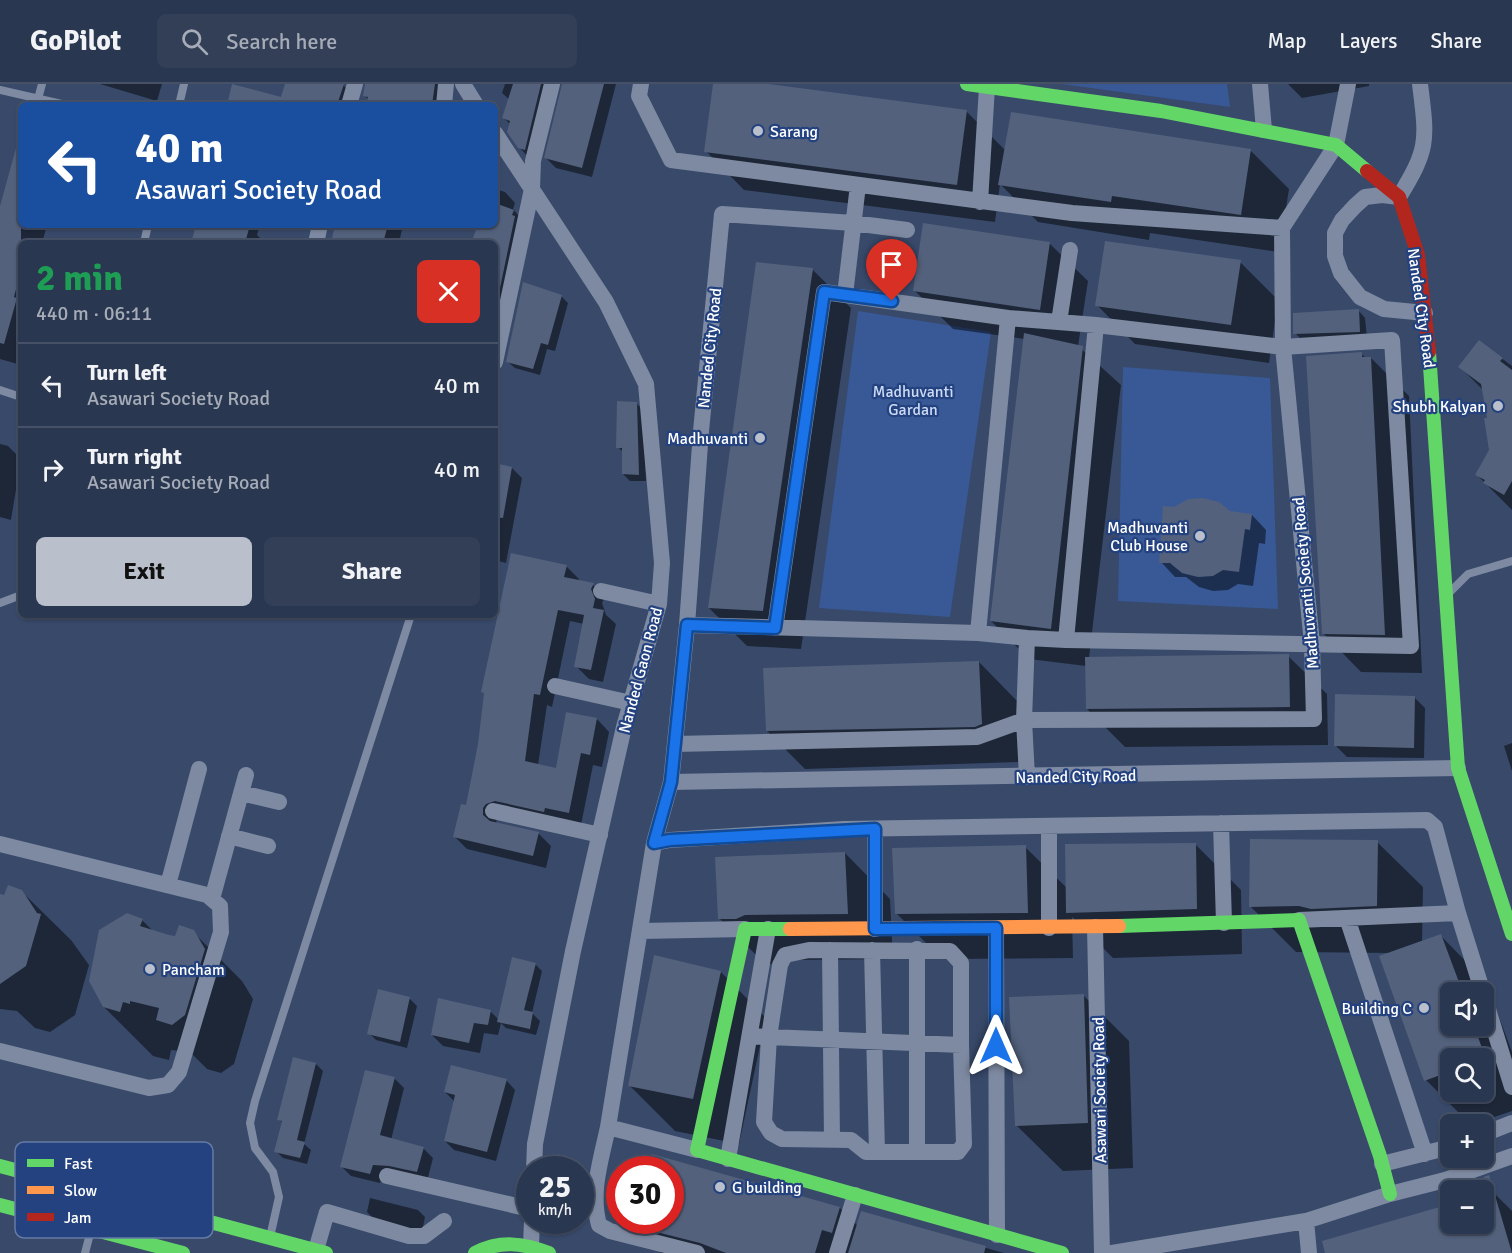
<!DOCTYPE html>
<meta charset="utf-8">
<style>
body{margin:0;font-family:Signika,sans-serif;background:#323f57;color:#f1f3f6;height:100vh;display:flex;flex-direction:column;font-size:22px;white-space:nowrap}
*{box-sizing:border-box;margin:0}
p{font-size:20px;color:#a5acb7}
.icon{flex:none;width:33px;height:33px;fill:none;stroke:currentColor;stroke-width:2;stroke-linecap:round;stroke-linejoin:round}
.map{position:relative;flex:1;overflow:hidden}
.drawer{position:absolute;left:18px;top:156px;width:480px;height:378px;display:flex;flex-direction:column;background:#2a3750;border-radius:9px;box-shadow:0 2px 4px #0004,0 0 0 2px #465167}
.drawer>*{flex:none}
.guide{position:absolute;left:18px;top:18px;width:480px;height:126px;border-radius:9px;box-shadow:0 2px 4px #0004,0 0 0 2px #465167;background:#1a4fa0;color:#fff;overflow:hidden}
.fabs{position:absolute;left:1440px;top:898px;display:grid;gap:12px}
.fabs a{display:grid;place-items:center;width:54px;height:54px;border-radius:9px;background:#2a3750;box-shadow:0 2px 4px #0004,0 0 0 2px #465167;font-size:30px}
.speed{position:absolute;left:516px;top:1072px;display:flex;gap:12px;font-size:30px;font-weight:700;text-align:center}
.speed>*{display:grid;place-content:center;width:78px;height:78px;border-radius:50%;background:#2a3750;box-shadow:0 2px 4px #0004,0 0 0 2px #465167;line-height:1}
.speed small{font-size:15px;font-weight:400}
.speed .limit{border:9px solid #d22;background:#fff;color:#111}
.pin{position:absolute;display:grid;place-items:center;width:51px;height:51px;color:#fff;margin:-62px -26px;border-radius:50% 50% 50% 0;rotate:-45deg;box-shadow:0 0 6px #0007}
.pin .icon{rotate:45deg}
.me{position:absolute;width:66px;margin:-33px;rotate:0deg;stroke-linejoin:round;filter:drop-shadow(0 0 4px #0008)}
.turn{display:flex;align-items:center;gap:21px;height:126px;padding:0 18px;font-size:27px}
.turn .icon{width:78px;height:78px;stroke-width:2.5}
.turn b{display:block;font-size:42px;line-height:51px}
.round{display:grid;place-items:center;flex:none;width:63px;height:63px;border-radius:9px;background:#323f57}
.headline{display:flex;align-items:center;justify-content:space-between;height:102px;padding:0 18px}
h1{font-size:36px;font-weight:800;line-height:45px;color:#1e9e55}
.primary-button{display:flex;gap:12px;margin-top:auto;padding:12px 18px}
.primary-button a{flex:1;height:69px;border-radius:9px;background:#b9bfcb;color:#111;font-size:24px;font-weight:800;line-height:69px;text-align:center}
.primary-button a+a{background:#323f57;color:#f1f3f6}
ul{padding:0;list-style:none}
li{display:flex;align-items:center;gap:18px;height:84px;padding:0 18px;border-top:2px solid #465167}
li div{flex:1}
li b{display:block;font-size:22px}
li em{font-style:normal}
header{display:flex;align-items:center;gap:36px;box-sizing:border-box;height:84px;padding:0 30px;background:#2a3750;border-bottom:2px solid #465167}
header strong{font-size:28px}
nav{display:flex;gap:33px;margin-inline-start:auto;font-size:21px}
.search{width:420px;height:54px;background:#323f57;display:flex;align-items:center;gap:15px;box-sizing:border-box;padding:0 21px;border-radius:9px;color:#a5acb7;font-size:22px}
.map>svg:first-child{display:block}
.green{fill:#385996}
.shadow{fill:#0007;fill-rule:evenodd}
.building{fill:#53617c}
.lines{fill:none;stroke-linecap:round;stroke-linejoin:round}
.lane{stroke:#7e8aa1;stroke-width:8}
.street{stroke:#7e8aa1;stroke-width:16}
.fast{stroke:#63d668;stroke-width:14}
.slow{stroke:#ff974d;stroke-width:14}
.jam{stroke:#b3261e;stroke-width:14}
.route-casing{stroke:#114b97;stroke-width:15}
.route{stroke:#1a73e8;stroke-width:10}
.poi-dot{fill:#b9bfcb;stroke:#23427f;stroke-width:2}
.labels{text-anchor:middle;stroke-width:4.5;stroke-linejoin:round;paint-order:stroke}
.poi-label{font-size:16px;fill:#fff;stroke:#23427f;text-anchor:end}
.street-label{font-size:16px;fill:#fff;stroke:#23427f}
.park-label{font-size:16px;fill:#cddbf5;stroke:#23427f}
.key{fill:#23427f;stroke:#657ba5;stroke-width:1.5}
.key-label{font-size:16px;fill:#fff}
</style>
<header>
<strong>GoPilot</strong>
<div class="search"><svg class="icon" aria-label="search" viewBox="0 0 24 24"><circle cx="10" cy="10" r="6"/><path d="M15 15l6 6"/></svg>Search here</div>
<nav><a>Map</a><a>Layers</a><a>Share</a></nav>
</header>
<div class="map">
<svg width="1512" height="1169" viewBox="0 0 1512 1169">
<rect width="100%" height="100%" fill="#38496a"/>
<path class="green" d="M 1062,0 L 1227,0 L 1230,23 Z
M 858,227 L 991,248 L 950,533 L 819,524 Z
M 1123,283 L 1270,294 L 1278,525 L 1118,517 Z"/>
<path class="shadow" d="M 100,0 L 162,0 L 157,17 Z
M 286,0 L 342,0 L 353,11 L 350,21 L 228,21 L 282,15 Z
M 366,0 L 453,0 L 446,21 L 368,21 L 369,16 L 364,11 Z
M 505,0 L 558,0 L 529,74 L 519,63 L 510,40 L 504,34 L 510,16 L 502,9 Z
M 564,0 L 616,0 L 592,93 L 556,84 L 546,74 Z
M 714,0 L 757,0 L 966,27 L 1006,67 L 1251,67 L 1289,105 L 1279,168 L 1150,149 L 1149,156 L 1038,138 L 1000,100 L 995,138 L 744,106 L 706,67 Z
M 1288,0 L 1369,0 L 1369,2 L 1302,14 Z
M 21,70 L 21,141 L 47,141 L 42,159 L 21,159 L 21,281 L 0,275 L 0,128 Z
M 495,105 L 505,108 L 515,119 L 513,125 L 524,138 L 525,144 L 495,286 L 495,159 L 473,159 L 478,145 L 474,141 L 495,141 Z
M 197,141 L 260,141 L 257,151 L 260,154 L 259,159 L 193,159 Z
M 337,141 L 403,141 L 399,159 L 332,159 Z
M 1049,159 L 1088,197 L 1078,262 L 1121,301 L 1089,574 L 1288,572 L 1327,610 L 1328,661 L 1125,663 L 1087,625 L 1086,582 L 1029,575 L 991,537 L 1025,255 L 953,245 L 915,207 Z
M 1240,178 L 1278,216 L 1269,279 L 1135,260 L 1097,221 Z
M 813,186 L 851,224 L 801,565 L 747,562 L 709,524 Z
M 561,212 L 568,219 L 555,267 L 547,265 L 540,291 L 515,284 L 507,277 Z
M 1358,226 L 1365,234 L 1367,254 L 1302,256 L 1295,249 Z
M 1480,258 L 1512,282 L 1512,426 L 1477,391 L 1491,366 L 1489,335 L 1483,306 L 1460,283 Z
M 1361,270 L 1366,274 L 1371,274 L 1409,312 L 1422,589 L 1361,588 L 1323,549 Z
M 636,319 L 643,326 L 646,397 L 630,397 L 623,390 L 624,369 L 618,363 Z
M 0,360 L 8,362 L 21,375 L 11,436 L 0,433 Z
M 495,381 L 512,384 L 522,394 L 506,479 L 495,476 Z
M 1230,429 L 1252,431 L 1266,446 L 1265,460 L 1259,459 L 1253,502 L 1238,500 L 1228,506 L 1213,507 L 1199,503 L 1186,493 L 1175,493 L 1161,478 Z
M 566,482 L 579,495 L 578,498 L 593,501 L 605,513 L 602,519 L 606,531 L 616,540 L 603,598 L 589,595 L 576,582 L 584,540 L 570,537 L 552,623 L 547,621 L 538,681 L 557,685 L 597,635 L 609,648 L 602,683 L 593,681 L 581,741 L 497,733 L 496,740 L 538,749 L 551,762 L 546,784 L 467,765 L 455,753 Z
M 979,578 L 1017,617 L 1019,678 L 805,685 L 767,647 Z
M 1414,613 L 1425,624 L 1424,674 L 1347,673 L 1336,662 Z
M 1512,659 L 1512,687 L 1504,662 Z
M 1377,758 L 1423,803 L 1422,859 L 1441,852 L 1486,898 L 1512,968 L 1512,1027 L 1471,1041 L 1426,996 L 1392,869 L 1296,868 L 1251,823 ZM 1450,909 L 1484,909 L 1484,942 L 1450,942 ZM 1450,975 L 1484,975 L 1484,1008 L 1450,1008 Z
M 1195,760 L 1241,806 L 1242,870 L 1113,874 L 1072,833 L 1073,874 L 942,875 L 896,829 L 1025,763 L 1067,804 Z
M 845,769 L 890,815 L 893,875 L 791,876 L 782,880 L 765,880 L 719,834 Z
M 21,807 L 71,856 L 89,881 L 75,931 L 50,948 L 35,944 L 17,927 L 0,925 L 0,813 Z
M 142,836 L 154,848 L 176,854 L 193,848 L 242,897 L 253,915 L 234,980 L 221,989 L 207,985 L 190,968 L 171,966 L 169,976 L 153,972 L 104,923 Z
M 535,880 L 542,887 L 532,929 L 540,937 L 536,951 L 506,944 L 501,939 L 498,951 L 484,949 L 480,969 L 443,962 L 432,951 L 490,927 L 499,936 Z
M 721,888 L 766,934 L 739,1060 L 675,1047 L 629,1001 Z
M 379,907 L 410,915 L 417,922 L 407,964 L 376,956 L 369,949 Z
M 1084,912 L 1129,957 L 1133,1084 L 1063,1087 L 1017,1042 Z
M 316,980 L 323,987 L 304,1060 L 311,1066 L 307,1080 L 283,1074 L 276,1067 L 283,1039 L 278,1035 Z
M 394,994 L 404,1004 L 391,1056 L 423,1064 L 433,1074 L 427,1097 L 382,1091 L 380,1099 L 351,1092 L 341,1082 Z
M 506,996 L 515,1006 L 496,1077 L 454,1066 L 445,1057 L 454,1017 L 445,1008 Z
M 653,1072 L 840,1124 L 858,1142 L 862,1129 L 1004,1169 L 661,1169 L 634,1141 L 635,1137 L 670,1137 L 670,1086 L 649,1086 Z
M 1494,1109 L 1512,1127 L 1512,1169 L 1327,1169 L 1324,1158 L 1450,1121 L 1450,1140 L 1484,1140 L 1484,1112 Z
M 370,1114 L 418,1126 L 425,1133 L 422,1148 L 374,1135 L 367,1128 Z"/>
<path class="building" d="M 232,0 L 281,13 L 285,0 L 344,0 L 337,21 L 227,21 Z
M 365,0 L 435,0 L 432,21 L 366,21 L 368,13 L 363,12 Z
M 513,0 L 541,0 L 525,66 L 518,64 L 507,48 L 510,37 L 502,34 Z
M 562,0 L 604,0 L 582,84 L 544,74 Z
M 713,0 L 769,0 L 967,26 L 957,101 L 704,68 Z
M 1011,28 L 1251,65 L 1241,131 L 1112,112 L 1111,118 L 998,101 Z
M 16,64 L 21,65 L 21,186 L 14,213 L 17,214 L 4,260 L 0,259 L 0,122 Z
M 495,119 L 514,126 L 512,131 L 515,132 L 495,228 L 495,159 L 471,159 L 478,141 L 495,141 Z
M 923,139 L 1050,158 L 1040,226 L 913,207 Z
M 196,141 L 250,141 L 245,159 L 191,159 Z
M 335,141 L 388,141 L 383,159 L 331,159 Z
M 1105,157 L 1241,176 L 1231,241 L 1095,222 Z
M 756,178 L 813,184 L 763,527 L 708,524 Z
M 523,198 L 562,211 L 548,261 L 541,259 L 533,285 L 506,278 Z
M 1359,225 L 1360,248 L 1293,250 L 1293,229 Z
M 1024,249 L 1083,262 L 1051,545 L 990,537 Z
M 1479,256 L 1503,274 L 1500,277 L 1512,286 L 1512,397 L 1504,411 L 1483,399 L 1485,396 L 1475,391 L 1489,366 L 1484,334 L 1487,334 L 1481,300 L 1458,283 Z
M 1362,268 L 1362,273 L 1371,273 L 1385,551 L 1322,550 L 1306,272 Z
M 617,317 L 637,318 L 639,391 L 622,390 L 622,364 L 616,364 Z
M 495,379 L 512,383 L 503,434 L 495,433 Z
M 1203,414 L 1219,418 L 1230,427 L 1252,430 L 1250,446 L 1245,445 L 1239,488 L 1223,486 L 1213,492 L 1198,493 L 1182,489 L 1170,479 L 1159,479 L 1163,422 L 1174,423 L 1188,415 Z
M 511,469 L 567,481 L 564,493 L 594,499 L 591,505 L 595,515 L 593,524 L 604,526 L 591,586 L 574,583 L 584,531 L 558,526 L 540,611 L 534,610 L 525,677 L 556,684 L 566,628 L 597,634 L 590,671 L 581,669 L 569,729 L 545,724 L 544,728 L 495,717 L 486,720 L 483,724 L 483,731 L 490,737 L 539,748 L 533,772 L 453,753 L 461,720 L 466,721 L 478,660 L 484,609 L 481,608 Z
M 1289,570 L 1290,623 L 1086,625 L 1085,573 Z
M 979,577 L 982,640 L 975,643 L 766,647 L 763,584 Z
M 1335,610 L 1415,612 L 1414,664 L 1334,662 Z
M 1250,755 L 1378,756 L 1377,822 L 1311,825 L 1299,822 L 1249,823 Z
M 1196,759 L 1197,825 L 1066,829 L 1065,760 Z
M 1026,761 L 1028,829 L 895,830 L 892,764 Z
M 845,768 L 848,830 L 745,831 L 736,835 L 718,835 L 715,773 Z
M 8,801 L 22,806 L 37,829 L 41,830 L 26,882 L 0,900 L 0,810 L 4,811 Z
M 127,829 L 143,835 L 140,842 L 169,851 L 175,852 L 179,841 L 194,846 L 205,865 L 185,931 L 172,941 L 156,936 L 159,924 L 130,917 L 130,920 L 123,918 L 120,928 L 103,923 L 89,897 L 99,846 Z
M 1441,850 L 1463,909 L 1450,909 L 1450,942 L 1474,942 L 1486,975 L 1441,975 L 1446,989 L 1424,997 L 1379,872 Z
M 654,871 L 721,887 L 693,1015 L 628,1002 Z
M 512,873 L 536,879 L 524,926 L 533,928 L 530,945 L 497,938 Z
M 378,905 L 410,913 L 400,958 L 367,950 Z
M 1084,910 L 1088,1039 L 1015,1042 L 1009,913 Z
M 438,914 L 491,926 L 488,941 L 474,939 L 469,959 L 431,951 Z
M 293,973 L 316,979 L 297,1056 L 305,1058 L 300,1074 L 274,1068 L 282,1037 L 277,1036 Z
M 451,981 L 507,995 L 487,1068 L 444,1057 L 455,1011 L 444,1008 Z
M 365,986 L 395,993 L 380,1051 L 424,1063 L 417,1088 L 389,1082 L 373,1081 L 370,1090 L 340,1083 Z
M 652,1070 L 840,1123 L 832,1149 L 822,1146 L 815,1169 L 726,1169 L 700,1159 L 629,1141 L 629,1137 L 670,1137 L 670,1086 L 648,1086 Z
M 1489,1091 L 1512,1169 L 1325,1169 L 1322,1157 L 1450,1120 L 1450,1140 L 1484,1140 L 1484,1093 Z
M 861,1127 L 986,1162 L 984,1169 L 848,1169 Z"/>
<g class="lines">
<path class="lane" d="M 0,6 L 66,21
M 38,15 L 42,0
M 179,21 L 184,0
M 144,159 L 148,141
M 0,306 L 21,313
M 1449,509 L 1468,490 L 1512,477
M 0,519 L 21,511
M 270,1153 L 279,1113 L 273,1088 L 255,1064 L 250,1039 L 255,1017 L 411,531
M 85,1169 L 91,1146"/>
<path class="street" d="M 463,0 L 476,21
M 641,0 L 639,12 L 671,76 L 1072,129 L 1282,144
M 1260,0 L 1264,46
M 1420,0 C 1427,57 1429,64 1399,113 L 1382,111 L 1365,113 L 1355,122 L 1342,136 L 1335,149 L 1335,172 L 1341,189 L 1360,213 L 1384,225 L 1425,229
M 349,21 L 355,0
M 444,21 L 446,0
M 495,49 L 606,218 L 646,300 L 662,479 L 659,520 L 624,643 L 573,867 L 535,1060 L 534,1086
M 980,118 L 987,3
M 316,159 L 320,141
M 845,211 L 858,101
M 1059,238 L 1070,166
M 495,278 L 532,105 L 533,77 L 552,0
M 601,507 L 659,520
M 687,541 L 978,549
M 775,544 L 824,208 L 1008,234
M 1066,556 L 1411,562 L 1392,256 L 1283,263 L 1282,144 L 1336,61 L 1348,0
M 555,602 L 631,619
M 675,660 L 977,653 L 1024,636 L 1314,635 L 1312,560 L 1283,263 L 1096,241
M 1027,693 L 1024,636 L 1027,554 L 978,549 L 1008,234 L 1096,241 L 1066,556 L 1027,554
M 671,698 L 1458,684
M 241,709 L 279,718
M 493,727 L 600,751
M 1221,739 L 1224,839
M 875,745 L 875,845
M 229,752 L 268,762
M 654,759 L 671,698 L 687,541 L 701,347 L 722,130 L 853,139 L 907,146
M 0,760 L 207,811 L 220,822 L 221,848 L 179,988 L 168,1001 L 149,1004 L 0,967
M 168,801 L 199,685
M 212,815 L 246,691
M 1347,834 L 1425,1070
M 1299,836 L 1458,829 L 1483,909
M 1095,843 L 1102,1169
M 996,844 L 997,1151
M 1049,844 L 1049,743
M 641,847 L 745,845
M 830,866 L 832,1056
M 872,866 L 877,1068
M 1484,912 L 1512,1003
M 750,952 L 769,953 L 961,961 L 964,1060 L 958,1068 L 866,1068 L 851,1056 L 782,1055 L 771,1049 L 764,1038 L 769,953 L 780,881 L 785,871 L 809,866 L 950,867 L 961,879 L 961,961
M 608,1043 L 654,759 L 670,756 L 844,745 L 1427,736 L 1435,743 L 1458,829
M 1484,1050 L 1512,1039
M 917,1068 L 917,865
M 728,1075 L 768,845
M 1382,1080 L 1450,1063
M 387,1092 L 530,1125
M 1306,1137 L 1309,1169
M 531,1161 L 532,1137
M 316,1166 L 327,1128 L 409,1152 L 424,1152 L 444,1137
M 697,1169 L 610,1147 L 599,1141 C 590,1108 601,1076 608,1043 L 697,1066
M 837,1169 L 855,1111
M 1112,1169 L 1306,1137 L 1390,1110 L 1445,1096 L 1512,1072"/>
<path class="fast" d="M 967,0 L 1161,27 L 1336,61 L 1367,87
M 1429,268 L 1458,684 L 1512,850
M 1119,842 L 1299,836 L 1380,1072 L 1390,1110
M 790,845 L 745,845 L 697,1066 L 1062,1169
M 0,1082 L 326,1169
M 0,1121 L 183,1169
M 475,1169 C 500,1156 523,1159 549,1169"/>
<path class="slow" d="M 790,845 L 1119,842"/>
<path class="jam" d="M 1367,87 L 1399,113 L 1418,171 L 1429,268"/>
</g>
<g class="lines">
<defs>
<path id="route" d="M 892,217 L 824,208 L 775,544 L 687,541 L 671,698 L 654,759 L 670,756 L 875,745 L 875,845 L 996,844 L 996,962"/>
</defs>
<use href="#route" class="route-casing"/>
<use href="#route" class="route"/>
</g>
<g class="poi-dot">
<circle cx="758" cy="47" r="6"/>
<circle cx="1498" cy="322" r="6"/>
<circle cx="760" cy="354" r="6"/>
<circle cx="1200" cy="452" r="6"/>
<circle cx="150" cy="885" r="6"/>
<circle cx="1424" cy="924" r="6"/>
<circle cx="720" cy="1103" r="6"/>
</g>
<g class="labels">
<g class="poi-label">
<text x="770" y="53" text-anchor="start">Sarang</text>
<text x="1486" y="328">Shubh Kalyan</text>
<text x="748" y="360">Madhuvanti</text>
<text x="1188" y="449">Madhuvanti<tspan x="1188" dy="18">Club House</tspan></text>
<text x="162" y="891" text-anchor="start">Pancham</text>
<text x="1412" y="930">Building C</text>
<text x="732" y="1109" text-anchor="start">G building</text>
</g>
<g class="street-label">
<text transform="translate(1422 224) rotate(82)" y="6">Nanded City Road</text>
<text transform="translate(709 264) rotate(-84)" y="6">Nanded City Road</text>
<text transform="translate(1305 499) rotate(-95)" y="6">Madhuvanti Society Road</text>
<text transform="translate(640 586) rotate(-75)" y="6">Nanded Gaon Road</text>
<text transform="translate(1076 692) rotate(-1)" y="6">Nanded City Road</text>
<text transform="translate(1099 1006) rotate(-91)" y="6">Asawari Society Road</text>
</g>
<g class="park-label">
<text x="913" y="313">Madhuvanti<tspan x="913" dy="18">Gardan</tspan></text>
</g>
</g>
<rect x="15" y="1058" width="198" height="96" rx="9" class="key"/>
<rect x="27" y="1075" width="27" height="8" fill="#63d668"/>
<rect x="27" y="1102" width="27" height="8" fill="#ff974d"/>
<rect x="27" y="1129" width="27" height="8" fill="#b3261e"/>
<g class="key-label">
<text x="64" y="1085">Fast</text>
<text x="64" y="1112">Slow</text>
<text x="64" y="1139">Jam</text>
</g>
</svg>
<div class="fabs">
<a><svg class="icon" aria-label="sound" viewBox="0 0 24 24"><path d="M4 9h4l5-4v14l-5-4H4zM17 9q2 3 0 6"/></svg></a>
<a><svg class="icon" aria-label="search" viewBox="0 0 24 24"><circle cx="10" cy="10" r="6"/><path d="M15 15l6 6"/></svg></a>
<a>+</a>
<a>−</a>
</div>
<div class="speed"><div>25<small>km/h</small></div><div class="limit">30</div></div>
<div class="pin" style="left:892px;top:217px;background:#d93025"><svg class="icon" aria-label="arrive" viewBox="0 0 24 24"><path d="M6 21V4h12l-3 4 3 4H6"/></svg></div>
<svg class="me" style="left:996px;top:962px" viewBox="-20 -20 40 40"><path d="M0-17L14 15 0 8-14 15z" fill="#1a73e8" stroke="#fff" stroke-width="4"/></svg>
<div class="guide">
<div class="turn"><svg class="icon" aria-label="left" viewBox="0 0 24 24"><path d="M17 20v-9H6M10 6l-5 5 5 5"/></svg><div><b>40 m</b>Asawari Society Road</div></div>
</div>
<section class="drawer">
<div class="headline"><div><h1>2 min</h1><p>440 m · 06:11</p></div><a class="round" style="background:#d93025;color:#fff"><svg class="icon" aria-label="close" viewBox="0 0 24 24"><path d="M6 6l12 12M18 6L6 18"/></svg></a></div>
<ul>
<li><svg class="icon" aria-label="left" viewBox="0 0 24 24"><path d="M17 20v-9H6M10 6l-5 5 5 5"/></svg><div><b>Turn left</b><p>Asawari Society Road</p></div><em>40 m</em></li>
<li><svg class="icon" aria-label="right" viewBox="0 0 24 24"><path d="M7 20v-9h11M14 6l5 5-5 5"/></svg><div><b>Turn right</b><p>Asawari Society Road</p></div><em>40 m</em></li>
</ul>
<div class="primary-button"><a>Exit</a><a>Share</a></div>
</section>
</div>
